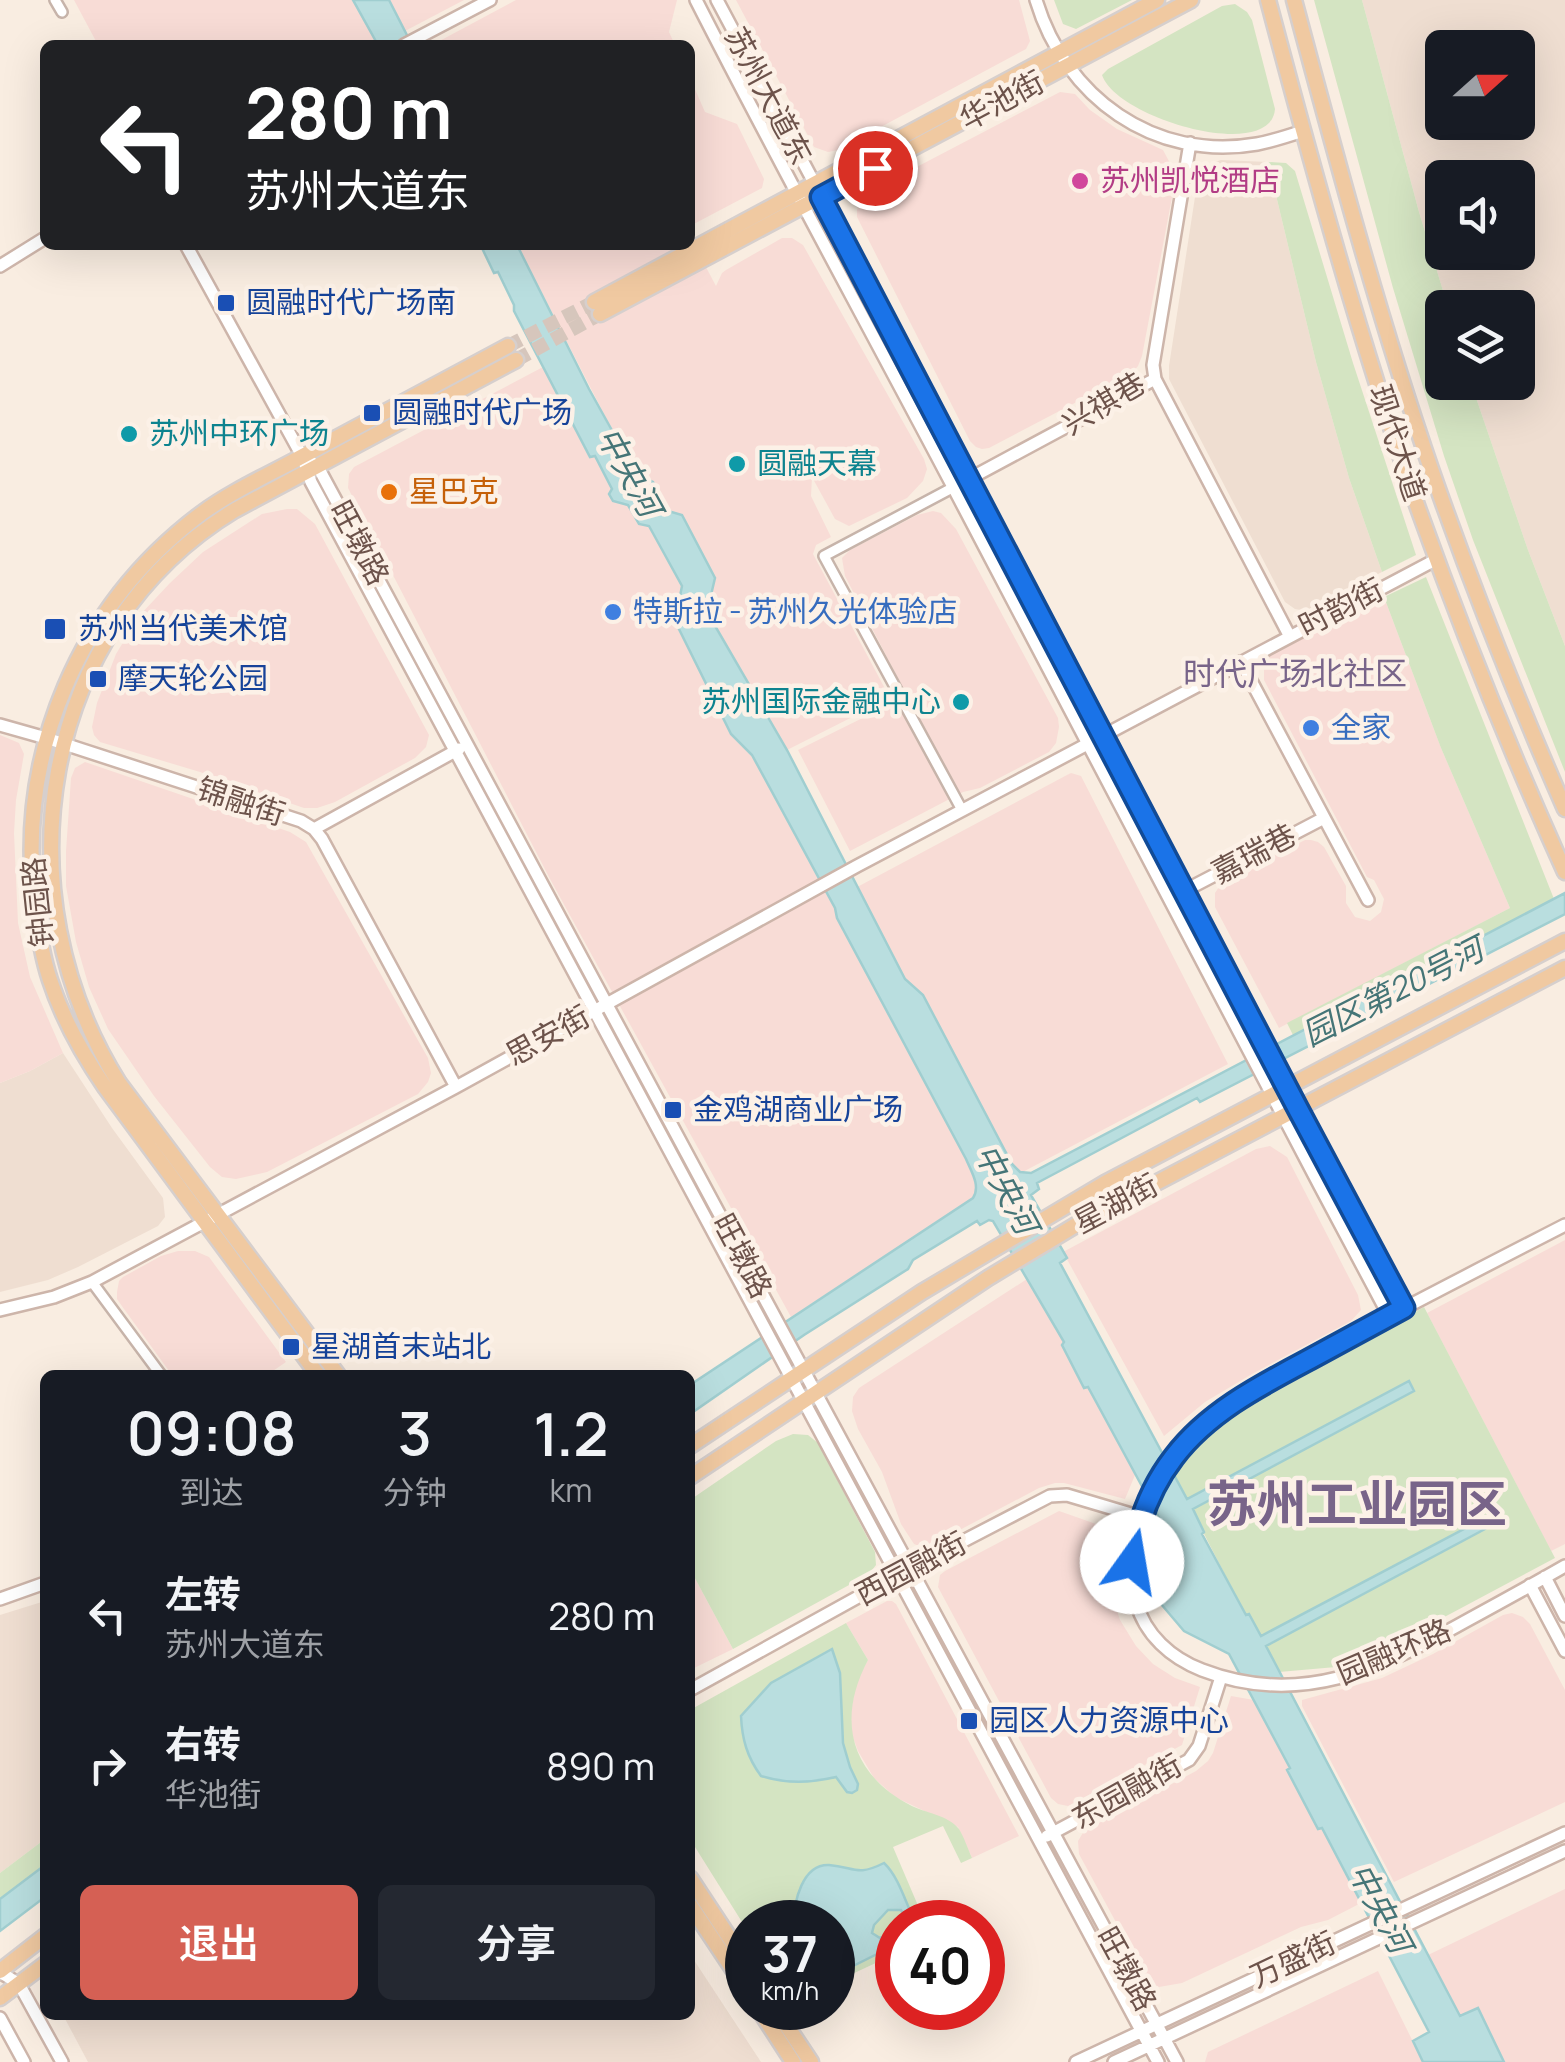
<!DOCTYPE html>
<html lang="zh">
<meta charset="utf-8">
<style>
body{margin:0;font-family:Manrope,"Noto Sans SC",sans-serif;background:#242831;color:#f1f3f6;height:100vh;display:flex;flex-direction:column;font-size:38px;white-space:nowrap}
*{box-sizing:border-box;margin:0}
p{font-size:32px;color:#9ea1a6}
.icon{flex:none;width:55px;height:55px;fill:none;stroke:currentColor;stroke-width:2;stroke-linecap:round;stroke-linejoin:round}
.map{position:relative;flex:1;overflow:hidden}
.details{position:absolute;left:40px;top:1370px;width:655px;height:650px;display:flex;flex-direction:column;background:#171b24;border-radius:15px;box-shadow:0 10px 40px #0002}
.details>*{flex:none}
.top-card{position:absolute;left:40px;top:40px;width:655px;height:210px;border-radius:15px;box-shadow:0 10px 40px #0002;background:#202124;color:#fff;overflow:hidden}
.needle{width:65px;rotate:69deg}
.buttons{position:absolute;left:1425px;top:30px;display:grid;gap:20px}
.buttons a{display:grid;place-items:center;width:110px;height:110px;border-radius:15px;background:#171b24;box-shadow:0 10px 40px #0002;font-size:50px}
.speed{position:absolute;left:725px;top:1900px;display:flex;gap:20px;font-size:50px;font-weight:700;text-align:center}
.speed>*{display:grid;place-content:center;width:130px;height:130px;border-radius:50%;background:#171b24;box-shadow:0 10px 40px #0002;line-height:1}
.speed small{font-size:25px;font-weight:400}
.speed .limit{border:15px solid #d22;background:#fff;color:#111}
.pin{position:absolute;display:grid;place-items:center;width:85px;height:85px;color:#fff;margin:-42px;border:5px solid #fff;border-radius:50%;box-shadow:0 2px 10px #0007}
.me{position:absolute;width:110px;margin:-55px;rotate:13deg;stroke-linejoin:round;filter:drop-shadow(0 0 8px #0008)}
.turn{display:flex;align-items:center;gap:35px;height:210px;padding:0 40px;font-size:45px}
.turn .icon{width:130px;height:130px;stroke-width:2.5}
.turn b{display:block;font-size:70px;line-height:85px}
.eta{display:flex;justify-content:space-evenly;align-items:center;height:170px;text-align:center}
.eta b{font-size:60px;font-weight:600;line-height:70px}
.action{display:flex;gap:20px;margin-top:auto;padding:20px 40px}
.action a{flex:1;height:115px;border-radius:15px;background:#d56054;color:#fff;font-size:40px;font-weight:600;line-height:115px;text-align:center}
.action a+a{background:#242831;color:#f1f3f6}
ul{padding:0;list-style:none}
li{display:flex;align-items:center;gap:30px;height:150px;padding:0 40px}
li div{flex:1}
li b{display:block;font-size:38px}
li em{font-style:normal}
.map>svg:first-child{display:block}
.residential{fill:#efded1;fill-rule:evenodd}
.commercial{fill:#f8dcd6}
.green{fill:#d4e4c2}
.water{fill:#b9dedf;stroke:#a0ced0;stroke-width:2.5}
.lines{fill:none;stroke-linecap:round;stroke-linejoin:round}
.primary-tunnel{stroke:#d6c6bc;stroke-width:14;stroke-dasharray:14 7;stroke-linecap:butt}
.street-casing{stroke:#c7b4aa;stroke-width:14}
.secondary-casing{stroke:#cdb5aa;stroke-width:16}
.primary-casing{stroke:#d6cfcd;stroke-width:19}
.street{stroke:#fff;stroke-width:9}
.secondary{stroke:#fff;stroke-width:11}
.primary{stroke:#f0c9a1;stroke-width:14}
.route-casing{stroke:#114b97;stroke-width:25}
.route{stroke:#1a73e8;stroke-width:18}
.hotel-dot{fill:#d1479c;stroke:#fcf1e7;stroke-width:4}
.transit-dot{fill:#1a4fb4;stroke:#fcf1e7;stroke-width:4}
.culture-dot{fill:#0f9aa8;stroke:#fcf1e7;stroke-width:4}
.food-dot{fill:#e8710a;stroke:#fcf1e7;stroke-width:4}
.shop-dot{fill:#3f7fe0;stroke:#fcf1e7;stroke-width:4}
.labels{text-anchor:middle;stroke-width:9;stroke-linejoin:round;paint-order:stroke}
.street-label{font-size:30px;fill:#6d534b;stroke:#fcf1e7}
.hotel-label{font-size:30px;fill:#b23c85;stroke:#fcf1e7;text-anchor:start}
.transit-label{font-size:30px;fill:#164399;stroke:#fcf1e7;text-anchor:start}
.culture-label{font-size:30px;fill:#0d838f;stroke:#fcf1e7;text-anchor:start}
.food-label{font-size:30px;fill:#c56008;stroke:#fcf1e7;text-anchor:start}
.shop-label{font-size:30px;fill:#366cbe;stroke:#fcf1e7;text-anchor:start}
.water-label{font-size:32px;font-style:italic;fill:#457577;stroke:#fcf1e7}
.neighbourhood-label{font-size:32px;fill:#786489;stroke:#fcf1e7}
.town-label{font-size:50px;font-weight:bold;fill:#786489;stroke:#fcf1e7}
</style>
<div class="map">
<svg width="1565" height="2062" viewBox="0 0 1565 2062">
<rect width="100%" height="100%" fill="#f9ede1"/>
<path class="residential" d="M 1362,0 L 1565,0 L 1565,646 L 1528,550 L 1471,383 L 1518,382 L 1518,308 L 1448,307 L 1419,212 ZM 1442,48 L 1518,48 L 1518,122 L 1442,122 ZM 1442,178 L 1518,178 L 1518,252 L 1442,252 Z
M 1221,160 L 1268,162 L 1316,362 L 1349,478 L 1382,572 L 1306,611 L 1295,609 L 1285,602 L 1169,379 L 1169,366 L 1197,184 L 1204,171 L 1215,162 Z
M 63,1053 L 112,1128 L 163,1198 L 165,1217 L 158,1226 L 78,1267 L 48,1280 L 0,1292 L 0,1083 L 30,1071 Z
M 45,1601 L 45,1839 L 0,1873 L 0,1615 Z
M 690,1954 L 761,2062 L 88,2062 L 63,2015 L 690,2015 Z"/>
<path class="commercial" d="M 74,0 L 353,0 L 378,45 L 98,45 Z
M 389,0 L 464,0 L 405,31 Z
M 516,0 L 677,0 L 669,32 L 675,45 L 432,45 Z
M 736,0 L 1019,0 L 1030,41 L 1026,49 L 838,150 L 828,152 L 814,147 Z
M 690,78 L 705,112 L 737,124 L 764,179 L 762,188 L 690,226 Z
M 1060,92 L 1075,94 L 1090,110 L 1117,129 L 1163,150 L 1171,165 L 1173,192 L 1142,356 L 1138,366 L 1132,373 L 989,448 L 982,449 L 976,447 L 970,441 L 857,217 L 857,210 L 860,201 L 865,194 Z
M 690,237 L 716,286 L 722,273 L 726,270 L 782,238 L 792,238 L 803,245 L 924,459 L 927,469 L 923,481 L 907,498 L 849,526 L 835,519 L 812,477 L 811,496 L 831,537 L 816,545 L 813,554 L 890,698 L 787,750 L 707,611 L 715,578 L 668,511 L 653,482 L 642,478 L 625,445 L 619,443 L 517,245 L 690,245 Z
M 543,367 L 589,457 L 594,455 L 612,489 L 609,494 L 628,505 L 639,524 L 649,526 L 682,586 L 675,621 L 731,734 L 752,755 L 831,901 L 1067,775 L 1071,773 L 1081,776 L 1228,1064 L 973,1198 L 791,1317 L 550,879 L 348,488 L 349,474 L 354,467 Z
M 287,509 L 297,509 L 315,524 L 429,735 L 426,747 L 415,758 L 335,802 L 317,808 L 304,808 L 200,772 L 100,742 L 94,735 L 92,727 L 97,703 L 116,654 L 139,616 L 170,583 L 203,552 L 262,514 Z
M 933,511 L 941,513 L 956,529 L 1058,718 L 1059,727 L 1056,743 L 1049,752 L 980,788 L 963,792 L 850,851 L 798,750 L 907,696 L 845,576 L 842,558 L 850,550 L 917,515 Z
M 1384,597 L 1441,748 L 1510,908 L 1279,1028 L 1215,907 L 1215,893 L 1219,887 L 1228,879 L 1305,840 L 1311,840 L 1318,842 L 1324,847 L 1346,886 L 1346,903 L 1355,917 L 1370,921 L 1381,912 L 1384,899 L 1374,880 L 1367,877 L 1264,680 L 1264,662 L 1271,655 Z
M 0,735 L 19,743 L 24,754 L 16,800 L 14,833 L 18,923 L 30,977 L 63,1053 L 30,1071 L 0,1083 Z
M 85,762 L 290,832 L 306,842 L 428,1058 L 431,1073 L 428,1082 L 418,1094 L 267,1172 L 236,1179 L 222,1177 L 210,1167 L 154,1096 L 108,1029 L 89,987 L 76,942 L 66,886 L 66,851 L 71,778 L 75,768 Z
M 1270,1146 L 1287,1157 L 1358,1295 L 1361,1310 L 1351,1321 L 1252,1374 L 1205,1402 L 1164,1436 L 1063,1252 L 1256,1149 Z
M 1565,1240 L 1565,1544 L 1551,1551 L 1427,1313 Z
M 178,1251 L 195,1251 L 209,1257 L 286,1362 L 267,1375 L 172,1375 L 124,1309 L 117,1299 L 117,1292 L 119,1281 L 123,1277 L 161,1256 Z
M 1027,1279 L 1065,1343 L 1085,1388 L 1088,1387 L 1135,1475 L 1125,1499 L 1064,1483 L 1055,1483 L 1039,1488 L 937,1542 L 919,1546 L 914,1544 L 901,1524 L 882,1472 L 858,1429 L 852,1411 L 853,1397 L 859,1388 Z
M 1059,1511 L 1116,1531 L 1110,1561 L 1110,1580 L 1112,1596 L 1120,1620 L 1136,1646 L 1153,1664 L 1175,1678 L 1200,1687 L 1182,1745 L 1068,1806 L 1058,1804 L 1051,1798 L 938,1587 L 940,1575 L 945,1571 Z
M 690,1569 L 733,1649 L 690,1670 Z
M 887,1601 L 892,1601 L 896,1604 L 1019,1836 L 972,1858 L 958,1827 L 895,1797 L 874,1778 L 858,1751 L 851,1732 L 851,1711 L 856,1683 L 868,1660 L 846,1623 Z
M 1512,1613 L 1523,1617 L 1530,1624 L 1565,1690 L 1565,1802 L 1394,1882 L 1302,1706 L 1302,1700 L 1382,1678 L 1433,1654 L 1503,1615 Z
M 1231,1696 L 1254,1700 L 1291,1768 L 1288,1770 L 1318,1828 L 1322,1827 L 1361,1903 L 1328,1920 L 1301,1927 L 1182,1983 L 1159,1987 L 1148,1981 L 1144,1974 L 1079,1854 L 1078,1841 L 1084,1831 L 1196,1771 L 1208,1761 L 1213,1753 Z
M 1565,1889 L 1565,2062 L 1504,2062 L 1478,2009 L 1460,2017 L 1428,1955 Z
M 1378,1971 L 1423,2062 L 1205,2062 L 1208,2052 Z"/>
<path class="green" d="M 1054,0 L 1132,0 L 1076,29 L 1063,24 Z
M 1314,0 L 1362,0 L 1419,212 L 1448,307 L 1442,308 L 1442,382 L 1471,383 L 1528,550 L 1565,646 L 1565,772 L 1473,540 L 1444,456 L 1393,288 Z
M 1235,4 L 1247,12 L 1252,20 L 1275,109 C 1271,163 1117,119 1102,75 L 1108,69 L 1222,6 Z
M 1268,162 L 1286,163 L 1295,171 L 1353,363 L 1416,555 L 1382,572 L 1349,478 L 1316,362 Z
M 1426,577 L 1554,899 L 1293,1035 L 1287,1023 L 1510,908 L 1441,748 L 1384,597 Z
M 1424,1307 L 1555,1558 L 1375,1654 L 1336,1667 L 1279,1672 L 1249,1615 L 1246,1616 L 1173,1473 L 1208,1433 L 1241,1406 Z
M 793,1434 L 808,1435 L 818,1443 L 875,1552 L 876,1565 L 869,1574 L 733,1649 L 690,1569 L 690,1500 L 776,1441 Z
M 846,1623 L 868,1660 C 837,1718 849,1773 910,1805 C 925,1813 948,1815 959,1829 C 964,1837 968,1849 972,1858 L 961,1863 L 943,1826 L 893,1847 L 925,1922 L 898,1922 L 897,1953 L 833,1983 L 832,1922 L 748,1922 L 747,1930 L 690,1839 L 690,1710 Z
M 45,1839 L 45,1865 L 0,1899 L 0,1873 Z"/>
<path class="water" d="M 353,0 L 389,0 L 412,45 L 378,45 Z
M 478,245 L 517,245 L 589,389 L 619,443 L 625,445 L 642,477 L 653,482 L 668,511 L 682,515 L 715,578 L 707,612 L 787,750 L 905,979 L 923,995 L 1012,1164 L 1020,1172 L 1031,1173 L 1565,893 L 1565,914 L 1200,1102 L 1197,1098 L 1037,1183 L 1039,1189 L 1031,1195 L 1067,1258 L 1060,1263 L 1187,1499 L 1409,1381 L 1414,1391 L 1193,1509 L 1204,1532 L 1202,1534 L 1246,1615 L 1249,1614 L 1261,1636 L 1481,1520 L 1485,1529 L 1266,1646 L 1460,2016 L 1478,2008 L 1504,2062 L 1423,2062 L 1413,2041 L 1429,2032 L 1322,1828 L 1318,1829 L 1287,1770 L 1290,1768 L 1229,1654 L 1184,1631 L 1161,1604 L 1155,1584 L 1154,1567 L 1157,1542 L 1163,1525 L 1088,1387 L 1084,1388 L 1062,1345 L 1064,1342 L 993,1221 L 989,1220 L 980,1225 L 977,1221 L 913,1260 L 908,1269 L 804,1335 L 690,1414 L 690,1385 L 973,1198 C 981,1186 971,1171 966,1159 L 837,918 L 835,908 L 752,755 L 731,734 L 675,621 L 682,586 L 649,526 L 639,524 L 628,505 L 613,501 L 609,494 L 612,489 L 595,456 L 590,457 L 514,311 L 514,305 L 498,272 L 494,273 L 481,246 Z
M 832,1649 L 840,1673 L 843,1743 L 850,1767 L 858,1784 L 857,1790 L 852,1793 L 847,1792 L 836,1777 C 810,1783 787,1784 761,1776 C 747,1757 742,1739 741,1716 L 771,1683 Z
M 884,1863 C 899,1877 906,1904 915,1922 L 907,1922 L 901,1910 L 888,1910 L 874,1925 L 872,1933 L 880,1938 L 897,1931 L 897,1944 L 833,1976 L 832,1922 L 794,1922 C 794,1902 802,1864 829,1865 C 855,1867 856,1877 884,1863 Z
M 45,1865 L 45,1897 L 0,1931 L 0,1899 Z"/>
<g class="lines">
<path class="primary-tunnel" d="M 508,346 L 594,302
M 516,360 L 600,314"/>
<defs>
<path id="street" d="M 55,0 L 62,12
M 954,487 L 824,556 L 962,810
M 92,1282 L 161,1375"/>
<path id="secondary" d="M 696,0 C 785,175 880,347 971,521 C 1111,786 1248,1052 1389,1316
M 717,0 L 836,224 L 1297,1109 L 1404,1308
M 1036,0 C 1065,97 1154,162 1257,144 C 1273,141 1288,136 1303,131
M 404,45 L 490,0
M 186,245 L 302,456 L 311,482 L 1158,2062
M 0,266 L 45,238
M 1155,379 L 1289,635
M 311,462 L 318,467 C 605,998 888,1532 1177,2062
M 954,487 L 1155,379 L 1153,365 L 1190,143
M 1241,662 L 1368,900
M 0,725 L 46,738 L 301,821 L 314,829 L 322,839 L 456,1087
M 314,829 L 459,749
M 1184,891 L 1324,818
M 1565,1225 C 1491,1263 1417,1301 1344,1340 C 1285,1372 1221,1402 1176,1454 C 1145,1491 1121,1554 1136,1602 C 1145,1635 1171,1658 1202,1670 C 1300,1708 1380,1669 1466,1621 C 1499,1603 1532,1585 1565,1566
M 0,1310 L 54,1297 L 92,1282 L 456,1087 L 857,866 L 1437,559
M 1545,1577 L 1565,1616
M 1530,1585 L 1565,1651
M 0,1599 L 45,1583
M 690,1690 L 896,1576 L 1050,1496 L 1067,1495 L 1141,1517
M 1047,1836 L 1189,1760 L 1199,1746 L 1221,1677
M 0,1972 L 19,1984 L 62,2062
M 0,2018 L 24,2062
M 1076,2062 L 1565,1833
M 1114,2062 L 1565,1851"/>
<path id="primary" d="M 1268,0 C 1313,170 1360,341 1418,508 C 1462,631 1511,753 1565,872
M 1294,0 C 1336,157 1378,315 1431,469 C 1471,584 1516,697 1565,809
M 594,302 L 1157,0
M 600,314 L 1191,0
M 318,1375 L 105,1087 C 83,1055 62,1017 50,980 C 42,956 38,930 35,905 C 16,753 79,605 202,513 C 232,491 268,475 301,457 C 370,420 439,383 508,346
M 338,1375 L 119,1083 C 0,894 37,630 235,510 L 516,360
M 690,1446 L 922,1292 L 1105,1183 L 1565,941
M 690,1477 L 988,1278 L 1076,1225 L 1565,968
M 690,1878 L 748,1966
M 690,1905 L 748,1992
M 0,1971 L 45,1936
M 0,1998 L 45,1964
M 758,2008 L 793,2062
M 775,2008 L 811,2062"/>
</defs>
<use href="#street" class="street-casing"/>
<use href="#secondary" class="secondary-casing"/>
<use href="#primary" class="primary-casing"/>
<use href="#street" class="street"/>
<use href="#secondary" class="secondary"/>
<use href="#primary" class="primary"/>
</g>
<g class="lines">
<defs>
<path id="route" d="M 875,168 L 821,197 L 1298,1109 L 1404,1308 C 1373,1325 1341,1342 1310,1359 C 1261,1385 1208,1412 1174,1457 C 1150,1488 1137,1524 1132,1562"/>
</defs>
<use href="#route" class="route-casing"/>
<use href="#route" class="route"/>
</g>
<circle class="hotel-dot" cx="1080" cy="181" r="10"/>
<g class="transit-dot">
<rect x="216" y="293" width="20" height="20" rx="5"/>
<rect x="362" y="403" width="20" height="20" rx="5"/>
<rect x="43" y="617" width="24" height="24" rx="5"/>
<rect x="88" y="669" width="20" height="20" rx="5"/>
<rect x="663" y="1100" width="20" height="20" rx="5"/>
<rect x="281" y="1337" width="20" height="20" rx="5"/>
<rect x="959" y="1711" width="20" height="20" rx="5"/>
</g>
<g class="culture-dot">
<circle cx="129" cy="434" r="10"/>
<circle cx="737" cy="464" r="10"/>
<circle cx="961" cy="702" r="10"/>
</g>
<circle class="food-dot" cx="389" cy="492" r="10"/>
<g class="shop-dot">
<circle cx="613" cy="612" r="10"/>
<circle cx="1311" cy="728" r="10"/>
</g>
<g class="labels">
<g class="street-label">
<text transform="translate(768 96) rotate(62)" y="10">苏州大道东</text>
<text transform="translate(1002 101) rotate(-28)" y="10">华池街</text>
<text transform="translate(1104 404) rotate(-31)" y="10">兴祺巷</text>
<text transform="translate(1397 443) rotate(72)" y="10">现代大道</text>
<text transform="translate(359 543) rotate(62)" y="10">旺墩路</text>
<text transform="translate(1341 608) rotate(-27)" y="10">时韵街</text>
<text transform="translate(241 802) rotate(18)" y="10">锦融街</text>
<text transform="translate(1254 854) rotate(-28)" y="10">嘉瑞巷</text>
<text transform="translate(38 902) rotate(-96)" y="10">钟园路</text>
<text transform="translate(548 1036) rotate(-29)" y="10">思安街</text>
<text transform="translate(1116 1204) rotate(-28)" y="10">星湖街</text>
<text transform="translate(742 1256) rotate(62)" y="10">旺墩路</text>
<text transform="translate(911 1569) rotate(-28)" y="10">西园融街</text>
<text transform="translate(1394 1652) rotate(-23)" y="10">园融环路</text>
<text transform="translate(1127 1792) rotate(-29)" y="10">东园融街</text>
<text transform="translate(1293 1960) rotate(-25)" y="10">万盛街</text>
<text transform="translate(1126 1969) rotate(61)" y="10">旺墩路</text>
</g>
<g class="hotel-label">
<text x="1100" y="191">苏州凯悦酒店</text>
</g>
<g class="transit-label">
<text x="246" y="313">圆融时代广场南</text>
<text x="392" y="423">圆融时代广场</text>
<text x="78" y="639">苏州当代美术馆</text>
<text x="118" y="689">摩天轮公园</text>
<text x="693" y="1120">金鸡湖商业广场</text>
<text x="311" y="1357">星湖首末站北</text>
<text x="989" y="1731">园区人力资源中心</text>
</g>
<g class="culture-label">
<text x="149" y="444">苏州中环广场</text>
<text x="757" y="474">圆融天幕</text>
<text x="941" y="712" text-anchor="end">苏州国际金融中心</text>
</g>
<g class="food-label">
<text x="409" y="502">星巴克</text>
</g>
<g class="shop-label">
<text x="633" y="622">特斯拉 - 苏州久光体验店</text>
<text x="1331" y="738">全家</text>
</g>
<g class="water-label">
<text transform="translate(629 472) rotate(61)" y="11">中央河</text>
<text transform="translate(1393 992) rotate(-27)" y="11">园区第20号河</text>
<text transform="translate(1006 1189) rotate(62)" y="11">中央河</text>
<text transform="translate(1380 1908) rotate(62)" y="11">中央河</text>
</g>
<g class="neighbourhood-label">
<text x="1295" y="685">时代广场北社区</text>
</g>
<g class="town-label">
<text x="1357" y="1522">苏州工业园区</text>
</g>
</g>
</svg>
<div class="buttons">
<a><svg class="needle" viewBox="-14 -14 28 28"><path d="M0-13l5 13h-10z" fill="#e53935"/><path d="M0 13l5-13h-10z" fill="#9ea1a6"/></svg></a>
<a><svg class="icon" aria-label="sound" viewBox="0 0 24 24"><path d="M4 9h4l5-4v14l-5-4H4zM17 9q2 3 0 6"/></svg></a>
<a><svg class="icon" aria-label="layers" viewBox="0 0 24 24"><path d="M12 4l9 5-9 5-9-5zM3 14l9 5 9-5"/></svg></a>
</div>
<div class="speed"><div>37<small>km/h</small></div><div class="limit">40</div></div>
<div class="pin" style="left:875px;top:168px;background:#d93025"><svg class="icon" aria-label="arrive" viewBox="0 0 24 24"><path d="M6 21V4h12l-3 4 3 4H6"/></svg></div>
<svg class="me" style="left:1132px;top:1562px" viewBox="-20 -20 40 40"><circle r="19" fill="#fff"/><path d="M0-13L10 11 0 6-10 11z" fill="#1a73e8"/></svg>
<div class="top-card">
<div class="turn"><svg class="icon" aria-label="left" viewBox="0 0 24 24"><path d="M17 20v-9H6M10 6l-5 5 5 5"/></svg><div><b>280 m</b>苏州大道东</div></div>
</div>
<section class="details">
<div class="eta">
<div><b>09:08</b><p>到达</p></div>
<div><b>3</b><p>分钟</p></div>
<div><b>1.2</b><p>km</p></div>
</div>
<ul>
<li><svg class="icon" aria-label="left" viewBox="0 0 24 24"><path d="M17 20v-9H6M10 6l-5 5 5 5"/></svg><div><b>左转</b><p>苏州大道东</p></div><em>280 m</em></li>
<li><svg class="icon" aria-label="right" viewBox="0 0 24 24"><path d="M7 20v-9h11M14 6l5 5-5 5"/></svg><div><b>右转</b><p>华池街</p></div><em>890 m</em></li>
</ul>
<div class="action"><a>退出</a><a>分享</a></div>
</section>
</div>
